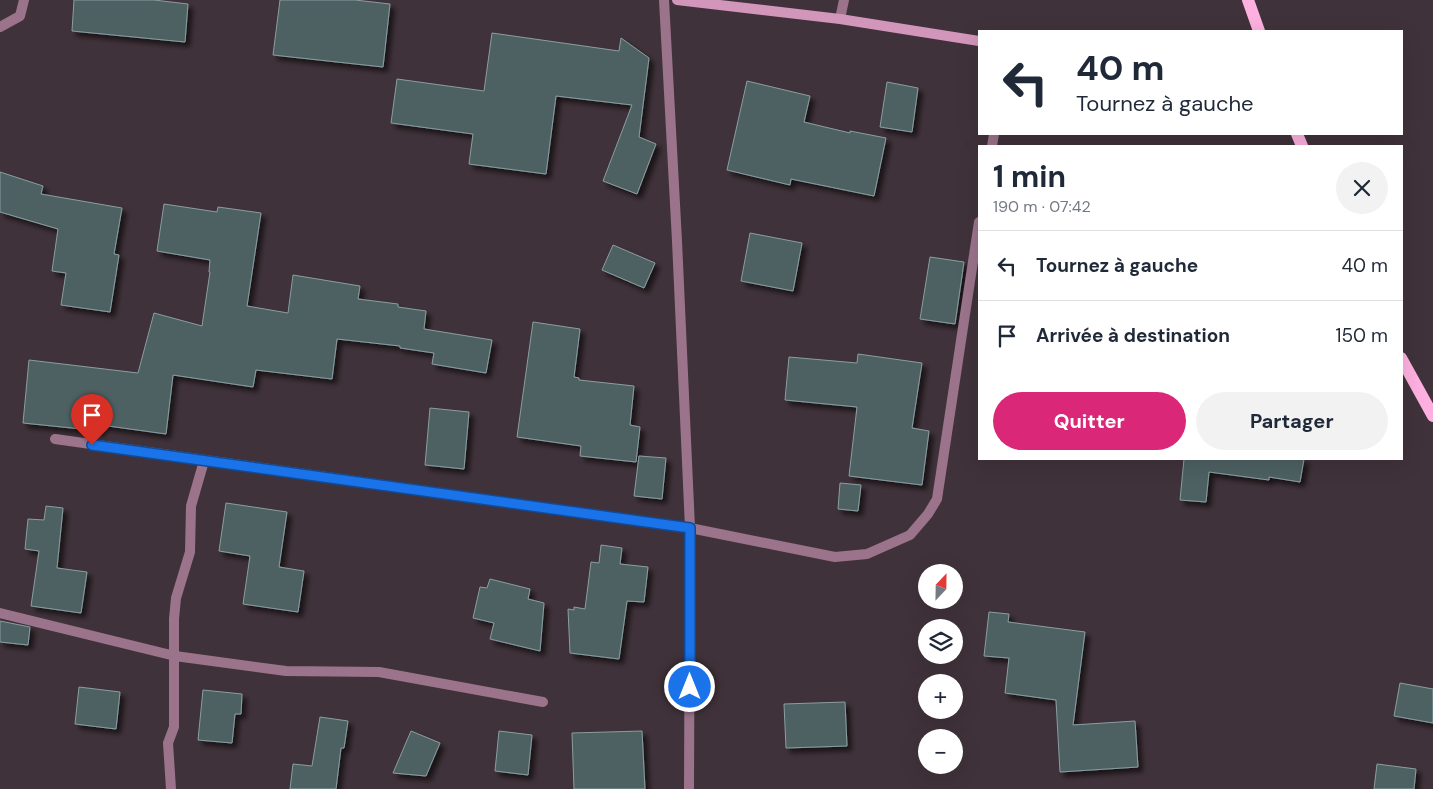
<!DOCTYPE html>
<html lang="fr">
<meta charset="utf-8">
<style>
body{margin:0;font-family:"DM Sans",sans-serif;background:#f2f2f3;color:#1f2937;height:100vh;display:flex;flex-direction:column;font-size:19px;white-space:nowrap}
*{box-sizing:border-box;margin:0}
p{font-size:16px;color:#747a83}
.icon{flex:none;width:28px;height:28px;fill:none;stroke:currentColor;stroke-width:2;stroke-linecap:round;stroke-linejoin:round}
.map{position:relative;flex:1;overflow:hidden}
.details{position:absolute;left:978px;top:145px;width:425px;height:315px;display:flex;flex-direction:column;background:#fff;border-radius:0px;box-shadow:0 5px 20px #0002}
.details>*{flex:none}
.hud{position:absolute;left:978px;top:30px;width:425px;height:105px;border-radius:0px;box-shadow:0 5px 20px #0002;background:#fff;color:#1f2937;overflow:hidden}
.needle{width:32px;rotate:22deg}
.controls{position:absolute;left:918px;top:564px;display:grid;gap:10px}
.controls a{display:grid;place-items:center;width:45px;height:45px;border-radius:50%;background:#fff;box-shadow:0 5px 20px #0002;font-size:25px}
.pin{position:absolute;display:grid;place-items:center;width:42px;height:42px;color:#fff;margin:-51px -21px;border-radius:50% 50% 50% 0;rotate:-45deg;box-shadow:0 0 5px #0007}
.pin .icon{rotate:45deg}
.me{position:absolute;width:55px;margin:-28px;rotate:0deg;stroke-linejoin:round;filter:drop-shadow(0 0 4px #0008)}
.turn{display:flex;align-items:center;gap:18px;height:105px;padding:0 15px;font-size:22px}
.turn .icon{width:65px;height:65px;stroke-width:2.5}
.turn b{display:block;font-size:35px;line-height:42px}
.round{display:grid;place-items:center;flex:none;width:52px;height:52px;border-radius:26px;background:#f2f2f3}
.summary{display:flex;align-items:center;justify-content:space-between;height:85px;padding:0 15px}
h1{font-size:30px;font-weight:700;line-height:38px}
.cta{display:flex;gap:10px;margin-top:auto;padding:10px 15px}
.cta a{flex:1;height:58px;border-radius:30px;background:#db2777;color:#fff;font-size:20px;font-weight:700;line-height:58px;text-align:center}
.cta a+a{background:#f2f2f3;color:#1f2937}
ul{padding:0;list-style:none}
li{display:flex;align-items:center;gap:15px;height:70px;padding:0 15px;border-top:1px solid #e0e1e3}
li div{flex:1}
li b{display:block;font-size:19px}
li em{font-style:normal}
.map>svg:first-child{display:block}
.building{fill:#4d6062;stroke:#8a9ea1;filter:url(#shadow)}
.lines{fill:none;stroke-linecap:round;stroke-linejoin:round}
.minor{stroke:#9b748b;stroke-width:10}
.secondary{stroke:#d396bb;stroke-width:10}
.primary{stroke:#feb0e0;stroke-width:12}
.route-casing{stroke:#114b97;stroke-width:12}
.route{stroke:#1a73e8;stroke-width:9}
</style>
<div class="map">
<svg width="1433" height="789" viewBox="0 0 1433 789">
<defs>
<filter id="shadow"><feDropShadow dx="4.5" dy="4.5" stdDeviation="2.5" flood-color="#0009"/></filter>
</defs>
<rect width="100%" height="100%" fill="#40323a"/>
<path class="building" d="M 74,0 L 154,0 L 188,4 L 185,42 L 72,31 Z
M 280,0 L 355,0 L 390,4 L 383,67 L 273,55 Z
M 492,33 L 619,51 L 621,38 L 649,58 L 639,137 L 656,144 L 637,194 L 603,181 L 632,105 L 556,96 L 546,174 L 469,164 L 473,134 L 391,123 L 397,79 L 484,91 Z
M 747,81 L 810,96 L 804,122 L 850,133 L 850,131 L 886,138 L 874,196 L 791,179 L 790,185 L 727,170 Z
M 887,82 L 918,88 L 912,132 L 880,127 Z
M 0,172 L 43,186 L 41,194 L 122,208 L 114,254 L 119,255 L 110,312 L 61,305 L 66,273 L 52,271 L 58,229 L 0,212 Z
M 164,204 L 217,212 L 218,207 L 261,213 L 247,306 L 288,313 L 293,275 L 360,286 L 358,299 L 398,304 L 398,307 L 426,311 L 424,329 L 492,340 L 486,373 L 432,364 L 434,353 L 400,348 L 400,346 L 337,339 L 332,379 L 256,370 L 253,387 L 173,375 L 166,434 L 101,425 L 101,431 L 23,423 L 29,360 L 138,373 L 154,313 L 202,326 L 210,272 L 209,272 L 210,260 L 157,251 Z
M 750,233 L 802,243 L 793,291 L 741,281 Z
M 613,245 L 655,263 L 644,288 L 602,270 Z
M 930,257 L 964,262 L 955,324 L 920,319 Z
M 533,322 L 580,329 L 574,377 L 579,378 L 579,380 L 634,386 L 630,425 L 640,427 L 636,462 L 580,456 L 581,446 L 517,437 Z
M 858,354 L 922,363 L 912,428 L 929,431 L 922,485 L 849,476 L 857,407 L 785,400 L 789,357 L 857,363 Z
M 430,408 L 469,412 L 464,469 L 425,465 Z
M 639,456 L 666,458 L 662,499 L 634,496 Z
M 1184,459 L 1304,459 L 1300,482 L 1269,477 L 1269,480 L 1209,472 L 1206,502 L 1180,500 Z
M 840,483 L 861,485 L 858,511 L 838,509 Z
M 226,503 L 287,512 L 279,567 L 304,571 L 298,612 L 243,604 L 250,556 L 219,551 Z
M 46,506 L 63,508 L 57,568 L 87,572 L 81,613 L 31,606 L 39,551 L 25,549 L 28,519 L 44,520 Z
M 601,545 L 622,548 L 620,564 L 648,567 L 644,602 L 627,601 L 619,659 L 570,653 L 568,609 L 574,610 L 574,607 L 585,609 L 591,562 L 599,563 Z
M 490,579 L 530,589 L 528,599 L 544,603 L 540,651 L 490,639 L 494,623 L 473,618 L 480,587 L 487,588 Z
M 989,612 L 1009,614 L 1008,622 L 1085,632 L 1073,725 L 1135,721 L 1138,767 L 1060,772 L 1056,700 L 1005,693 L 1009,658 L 984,656 Z
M 0,621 L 30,627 L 28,645 L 0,642 Z
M 1400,683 L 1433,689 L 1433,723 L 1394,716 Z
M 79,687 L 120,692 L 116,729 L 75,724 Z
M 203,690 L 242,694 L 241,714 L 235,714 L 232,743 L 198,740 Z
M 845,702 L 847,746 L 786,748 L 784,704 Z
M 320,717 L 348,721 L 344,748 L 341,748 L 336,789 L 290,789 L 293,764 L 312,766 Z
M 411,731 L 440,743 L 426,776 L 393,773 Z
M 499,731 L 532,735 L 528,775 L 495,771 Z
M 642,731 L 645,789 L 574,789 L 572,733 Z
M 1377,764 L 1416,769 L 1414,789 L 1374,789 Z"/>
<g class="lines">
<path class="minor" d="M 664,0 L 677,241 L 690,528 L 689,789
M 840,19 L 844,0
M 0,27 L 20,16 L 24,0
M 992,146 L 994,134
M 55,439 L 690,528 L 835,557 L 867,554 L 910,535 L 928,514 L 937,499 L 979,222
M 0,613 L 175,656 L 286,671 L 379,672 L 543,702
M 171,789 L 168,743 L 174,727 L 174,619 L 176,598 L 190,552 L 191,506 L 204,461"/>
<path class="secondary" d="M 677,0 L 840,19 L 979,41"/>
<path class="primary" d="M 1248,0 L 1259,31
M 1297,134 L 1302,146
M 1401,358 L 1433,416"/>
</g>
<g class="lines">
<defs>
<path id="route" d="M 92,445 L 690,528 L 690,687"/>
</defs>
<use href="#route" class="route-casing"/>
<use href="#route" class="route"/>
</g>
</svg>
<div class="controls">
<a><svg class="needle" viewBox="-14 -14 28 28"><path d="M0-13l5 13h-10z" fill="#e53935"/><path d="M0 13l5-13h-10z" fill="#747a83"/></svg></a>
<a><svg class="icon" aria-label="layers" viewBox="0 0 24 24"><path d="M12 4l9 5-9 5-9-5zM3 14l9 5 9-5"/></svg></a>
<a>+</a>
<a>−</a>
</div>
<div class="pin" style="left:92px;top:445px;background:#d93025"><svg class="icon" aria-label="arrive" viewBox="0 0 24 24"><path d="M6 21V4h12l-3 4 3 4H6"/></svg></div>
<svg class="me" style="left:690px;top:687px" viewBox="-20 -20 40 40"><circle r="17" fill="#1a73e8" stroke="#fff" stroke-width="3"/><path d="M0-11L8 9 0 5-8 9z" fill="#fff"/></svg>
<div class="hud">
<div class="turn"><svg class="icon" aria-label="left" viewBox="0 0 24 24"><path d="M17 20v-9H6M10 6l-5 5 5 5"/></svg><div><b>40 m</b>Tournez à gauche</div></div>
</div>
<section class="details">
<div class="summary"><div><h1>1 min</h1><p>190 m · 07:42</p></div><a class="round"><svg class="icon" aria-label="close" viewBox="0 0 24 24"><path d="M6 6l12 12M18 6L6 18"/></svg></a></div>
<ul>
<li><svg class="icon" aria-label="left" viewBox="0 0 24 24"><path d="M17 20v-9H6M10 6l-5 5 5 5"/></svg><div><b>Tournez à gauche</b></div><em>40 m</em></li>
<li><svg class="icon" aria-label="arrive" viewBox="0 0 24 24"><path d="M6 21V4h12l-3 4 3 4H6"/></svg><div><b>Arrivée à destination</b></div><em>150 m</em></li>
</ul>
<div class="cta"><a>Quitter</a><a>Partager</a></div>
</section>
</div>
